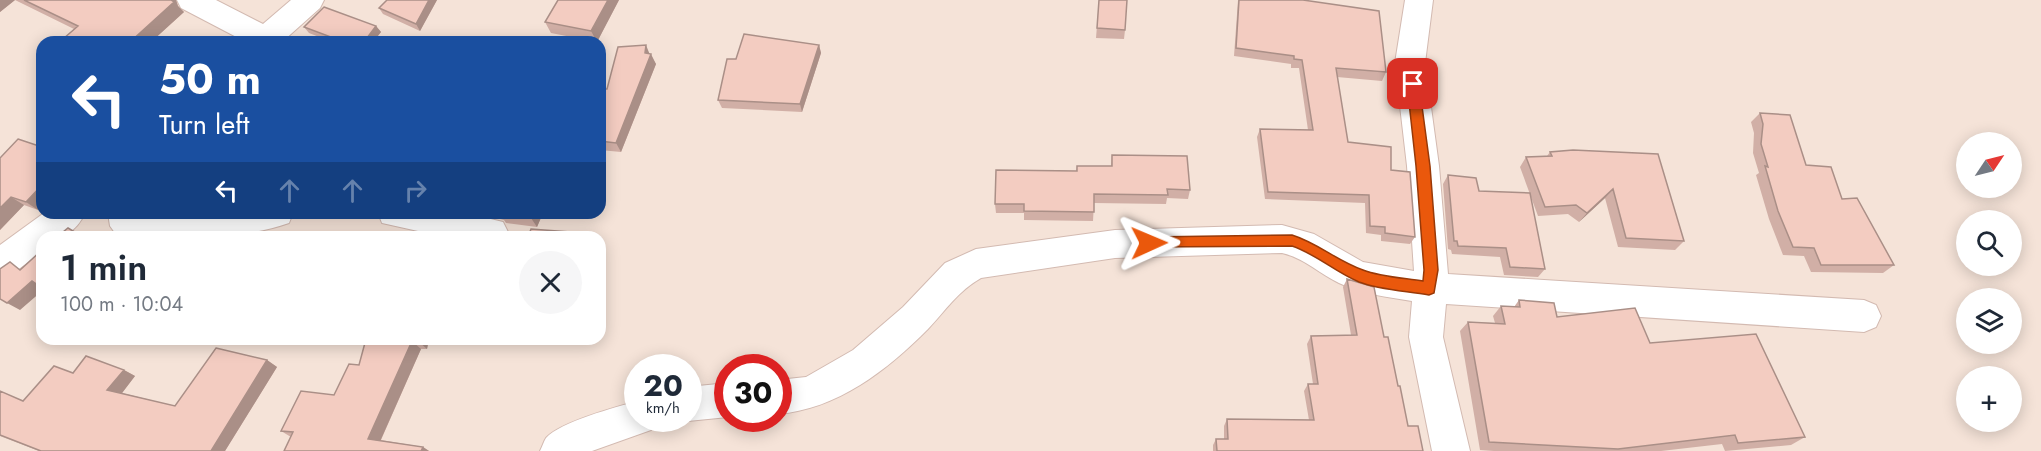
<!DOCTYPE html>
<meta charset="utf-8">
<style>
body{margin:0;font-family:Jost,sans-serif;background:#f6f6f7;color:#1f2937;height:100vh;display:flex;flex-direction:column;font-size:22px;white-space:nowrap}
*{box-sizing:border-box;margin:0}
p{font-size:20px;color:#747a83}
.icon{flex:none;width:33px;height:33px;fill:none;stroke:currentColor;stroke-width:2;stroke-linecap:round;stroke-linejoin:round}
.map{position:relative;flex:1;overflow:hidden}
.sheet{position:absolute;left:36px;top:231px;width:570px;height:114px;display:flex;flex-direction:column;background:#fff;border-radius:18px;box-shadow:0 3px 15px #0003}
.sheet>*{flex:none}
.banner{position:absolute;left:36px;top:36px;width:570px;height:183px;border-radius:18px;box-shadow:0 3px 15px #0003;background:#1a4fa0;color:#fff;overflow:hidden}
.needle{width:39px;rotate:55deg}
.buttons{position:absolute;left:1956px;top:132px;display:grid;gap:12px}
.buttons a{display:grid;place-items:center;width:66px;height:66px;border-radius:50%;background:#fff;box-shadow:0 3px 15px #0003;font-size:30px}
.speed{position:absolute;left:624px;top:354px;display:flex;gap:12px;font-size:30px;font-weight:700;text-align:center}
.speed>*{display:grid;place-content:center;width:78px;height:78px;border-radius:50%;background:#fff;box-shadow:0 3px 15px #0003;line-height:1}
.speed small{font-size:15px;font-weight:400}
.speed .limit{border:9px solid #d22;background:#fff;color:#111}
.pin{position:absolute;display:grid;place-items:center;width:51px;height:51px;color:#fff;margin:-26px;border-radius:12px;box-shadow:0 3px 9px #0006}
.me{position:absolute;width:66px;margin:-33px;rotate:89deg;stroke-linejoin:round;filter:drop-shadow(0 0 4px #0008)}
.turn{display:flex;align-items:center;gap:21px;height:126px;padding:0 24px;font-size:27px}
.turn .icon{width:78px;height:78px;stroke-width:2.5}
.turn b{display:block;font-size:42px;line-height:51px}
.lanes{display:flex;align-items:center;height:57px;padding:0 24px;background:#0003;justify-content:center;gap:30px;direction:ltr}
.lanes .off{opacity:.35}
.round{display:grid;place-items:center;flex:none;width:63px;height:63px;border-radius:32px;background:#f6f6f7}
.overview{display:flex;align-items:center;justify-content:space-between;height:102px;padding:0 24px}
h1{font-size:36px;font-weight:600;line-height:45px}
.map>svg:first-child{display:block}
.residential{fill:#f5e3d8;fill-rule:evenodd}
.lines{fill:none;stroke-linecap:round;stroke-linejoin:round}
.minor-casing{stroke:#d3bab1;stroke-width:2}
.minor{fill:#fff;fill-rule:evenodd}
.wall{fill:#d1afa6}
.shaded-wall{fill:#aa8f87}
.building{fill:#f3ccc1;stroke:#aa8f87;stroke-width:1.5}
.route{fill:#ea580c;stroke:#983908;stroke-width:1.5}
</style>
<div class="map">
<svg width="2041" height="451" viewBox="0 0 2041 451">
<rect width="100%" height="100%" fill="#fdf2ea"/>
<path class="residential" d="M 0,0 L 2041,0 L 2041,451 L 0,451 ZM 42,42 L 600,42 L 600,213 L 42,213 ZM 1966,142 L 2012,142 L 2012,188 L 1966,188 ZM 1966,220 L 2012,220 L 2012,266 L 1966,266 ZM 42,237 L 600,237 L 600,339 L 42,339 ZM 1966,298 L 2012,298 L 2012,344 L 1966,344 ZM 638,368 L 688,368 L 688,418 L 638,418 ZM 728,368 L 778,368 L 778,418 L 728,418 ZM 1966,376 L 2012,376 L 2012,422 L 1966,422 Z"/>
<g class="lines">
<defs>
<path id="minor" d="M 177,0 L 216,0 L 263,24 L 291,0 L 324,0 L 320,8 L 282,42 L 246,42 L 181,8 Z
M 1405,0 L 1433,0 L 1425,63 L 1439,166 L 1448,274 L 1864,300 L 1876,305 L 1881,316 L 1876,327 L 1864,332 L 1446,304 L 1443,337 L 1470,451 L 1432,451 L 1409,337 L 1412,301 C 1387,297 1362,294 1339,283 C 1320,274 1304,258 1282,253 L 1115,258 L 981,278 C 959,290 945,311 928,329 C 887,370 838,409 778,414 L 778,380 L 806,377 L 853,350 L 903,307 L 945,263 L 976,249 L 1115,230 L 1282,225 L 1314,234 L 1363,262 L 1414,271 L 1407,166 L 1395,63 Z
M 44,213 L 85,213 C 75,234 64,237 42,237 L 42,252 L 12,274 L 0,279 L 0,245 Z
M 108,213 L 140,213 L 152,217 L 179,213 L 293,213 L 289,223 C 235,242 174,237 118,237 L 110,226 Z
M 378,213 L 466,213 L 503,222 L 508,232 L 505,237 L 445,237 L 382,223 Z
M 728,383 L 728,417 L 688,421 L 682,418 L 688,418 L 688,387 Z
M 638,401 L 638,418 L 656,418 L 651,430 L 592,451 L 540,451 C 542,447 544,441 546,438 C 560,422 616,407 638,401 Z"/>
</defs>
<use href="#minor" class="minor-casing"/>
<use href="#minor" class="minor"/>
</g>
<path class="wall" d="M 0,0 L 176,0 L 178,6 L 184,12 L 151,42 L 66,42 L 63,39 L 74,29 L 15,0 L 0,12 Z
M 387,0 L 437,0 L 420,31 L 383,14 L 379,8 Z
M 558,0 L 619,0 L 597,42 L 551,33 L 545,22 Z
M 1099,0 L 1125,30 L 1124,39 L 1096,38 Z
M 1238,0 L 1303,0 L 1386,72 L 1382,81 L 1337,77 L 1348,142 L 1391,170 L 1415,237 L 1410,244 L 1381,241 L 1381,235 L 1366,233 L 1365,203 L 1265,199 L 1257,137 L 1260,129 L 1308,130 L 1299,68 L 1291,68 L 1291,64 L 1234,56 Z
M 376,26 L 381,32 L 373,42 L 332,42 L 309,33 L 304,27 Z
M 819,45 L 821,53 L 802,112 L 722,108 L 718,100 L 736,59 Z
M 649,54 L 656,64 L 621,152 L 600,150 L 600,89 L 607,89 Z
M 1760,113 L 1806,165 L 1842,199 L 1894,265 L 1883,273 L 1811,272 L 1804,256 L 1783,255 L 1769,219 L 1756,175 L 1759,173 L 1753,153 L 1754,133 L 1751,122 Z
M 1573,150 L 1684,241 L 1675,250 L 1618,247 L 1605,198 L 1579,222 L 1568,214 L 1538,216 L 1520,167 L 1526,157 L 1547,156 L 1550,152 Z
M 1112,155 L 1190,190 L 1188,199 L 1167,198 L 1166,204 L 1094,203 L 1093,221 L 1024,220 L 1024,213 L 996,213 L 995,204 L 1076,171 L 1077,166 L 1111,166 Z
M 0,158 L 38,210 L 24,205 L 0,230 Z
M 1448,175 L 1479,191 L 1545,269 L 1538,277 L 1504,275 L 1500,257 L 1452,254 L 1451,250 L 1448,249 L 1443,184 Z
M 476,213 L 543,213 L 537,227 L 506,223 L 504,220 Z
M 1347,279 L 1384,337 L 1398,386 L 1408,426 L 1423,451 L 1213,451 L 1213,445 L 1216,439 L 1224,439 L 1224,426 L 1227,419 L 1309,420 L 1304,391 L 1308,384 L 1313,384 L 1307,344 L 1311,336 L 1351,335 L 1343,287 Z
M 1519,300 L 1557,317 L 1650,343 L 1805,437 L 1791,445 L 1725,451 L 1722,444 L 1661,451 L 1494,451 L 1480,450 L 1460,331 L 1468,322 L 1495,323 L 1493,316 L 1501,306 L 1514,307 Z
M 366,339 L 429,339 L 427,349 L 421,349 L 381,440 L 423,447 L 429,451 L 284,451 L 291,437 L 281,431 L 334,395 L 359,365 Z
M 267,360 L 277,367 L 225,451 L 39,451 L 0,436 L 0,391 L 23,401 L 73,373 L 124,370 L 135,376 L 122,393 L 175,406 Z"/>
<path class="shaded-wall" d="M 0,0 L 15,0 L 0,12 Z
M 170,0 L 176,0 L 178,6 L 184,12 L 151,42 L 130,42 Z
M 429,0 L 437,0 L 420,31 L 416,24 Z
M 608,0 L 619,0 L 597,42 L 591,31 Z
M 376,26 L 381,32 L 373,42 L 364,42 Z
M 646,45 L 650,55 L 651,54 L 656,64 L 621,152 L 616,143 L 645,53 Z
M 819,45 L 821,53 L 802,112 L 800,104 Z
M 42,185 L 42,206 L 38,210 L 26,202 Z
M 1613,189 L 1605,198 L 1579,222 L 1587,213 Z
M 11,197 L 24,205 L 0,230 L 0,208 Z
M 533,213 L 543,213 L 537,227 L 531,218 Z
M 32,281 L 42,288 L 42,291 L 20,310 L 7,303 Z
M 419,339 L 429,339 L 427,349 L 418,341 Z
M 412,341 L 421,349 L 378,446 L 368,439 Z
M 267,360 L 277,367 L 225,451 L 211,451 Z
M 124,370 L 135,376 L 119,397 L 107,390 Z
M 423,447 L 429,451 L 421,451 Z"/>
<path class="building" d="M 24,0 L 171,0 L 174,2 L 130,42 L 70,42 L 63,39 L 78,26 Z
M 387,0 L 429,0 L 416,24 L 379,8 Z
M 558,0 L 608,0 L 591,31 L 545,22 Z
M 1099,0 L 1127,0 L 1125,30 L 1097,28 Z
M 1239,0 L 1303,0 L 1379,11 L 1386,72 L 1336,68 L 1348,142 L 1391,147 L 1391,170 L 1410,172 L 1415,237 L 1385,233 L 1385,227 L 1370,226 L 1369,195 L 1268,192 L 1260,129 L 1313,130 L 1302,60 L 1294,59 L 1294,56 L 1236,48 Z
M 324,7 L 376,26 L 364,42 L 344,42 L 304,27 Z
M 744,34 L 819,45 L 800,104 L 718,100 L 727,59 L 736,59 Z
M 646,45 L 645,53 L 651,54 L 616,143 L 600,141 L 600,89 L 607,89 L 618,47 Z
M 1760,113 L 1790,115 L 1806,165 L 1831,167 L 1842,199 L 1857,198 L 1894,265 L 1821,265 L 1814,248 L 1793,247 L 1778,211 L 1765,166 L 1768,167 L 1761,144 L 1763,124 Z
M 18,139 L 42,147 L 42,185 L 26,202 L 11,197 L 0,208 L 0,158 Z
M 1573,150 L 1658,154 L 1684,241 L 1626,238 L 1613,189 L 1587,213 L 1576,205 L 1545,207 L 1526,157 L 1552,156 L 1550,152 Z
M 1112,155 L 1187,156 L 1190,190 L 1167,189 L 1168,195 L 1094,194 L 1094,212 L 1024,211 L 1024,204 L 995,204 L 996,170 L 1077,171 L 1077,166 L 1112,166 Z
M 1448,175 L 1476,178 L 1479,191 L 1530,193 L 1545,269 L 1510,267 L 1506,248 L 1458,246 L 1457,241 L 1454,241 Z
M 498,213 L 533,213 L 531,218 Z
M 68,228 L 83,237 L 57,237 Z
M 531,229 L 583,233 L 582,237 L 528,237 Z
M 42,250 L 42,288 L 32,281 L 7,303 L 0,299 L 0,269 L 10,262 L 20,270 Z
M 1347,279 L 1374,287 L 1384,337 L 1388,337 L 1398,386 L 1400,386 L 1408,426 L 1418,426 L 1423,451 L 1217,451 L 1216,439 L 1228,439 L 1227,419 L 1314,420 L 1308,384 L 1318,384 L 1311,336 L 1357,335 Z
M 1519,300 L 1554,303 L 1557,317 L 1635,308 L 1650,343 L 1756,334 L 1805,437 L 1738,443 L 1735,435 L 1618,449 L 1489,442 L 1468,322 L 1505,324 L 1501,306 L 1520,307 Z
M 366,339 L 419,339 L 418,341 L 412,341 L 368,439 L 423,447 L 421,451 L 284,451 L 293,432 L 281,431 L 301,391 L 334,395 L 349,364 L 359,365 Z
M 216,348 L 267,360 L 211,451 L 41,451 L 0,435 L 0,391 L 23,401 L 54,366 L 73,373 L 86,356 L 124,370 L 107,390 L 175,406 Z"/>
<path class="route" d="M 1413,79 L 1419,84 L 1430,166 L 1438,270 L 1434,293 L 1429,295 C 1407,291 1380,290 1359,282 C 1335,272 1316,254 1292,246 L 1144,247 L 1142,243 L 1144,239 L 1149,237 L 1292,235 C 1318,243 1337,261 1363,270 C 1381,277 1404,278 1423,281 L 1424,270 L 1416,166 L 1407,84 Z"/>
</svg>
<div class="buttons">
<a><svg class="needle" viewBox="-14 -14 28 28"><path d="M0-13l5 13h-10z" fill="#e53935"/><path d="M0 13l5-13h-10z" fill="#747a83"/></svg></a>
<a><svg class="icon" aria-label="search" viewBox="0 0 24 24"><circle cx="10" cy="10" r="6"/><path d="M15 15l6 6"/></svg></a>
<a><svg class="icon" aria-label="layers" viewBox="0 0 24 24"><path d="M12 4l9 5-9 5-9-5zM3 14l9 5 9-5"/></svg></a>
<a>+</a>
</div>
<div class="speed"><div>20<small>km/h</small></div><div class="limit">30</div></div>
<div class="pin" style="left:1413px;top:84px;background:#d93025"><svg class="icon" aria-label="arrive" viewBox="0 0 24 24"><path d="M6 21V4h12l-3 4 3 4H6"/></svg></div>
<svg class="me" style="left:1149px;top:243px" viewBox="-20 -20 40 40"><path d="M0-17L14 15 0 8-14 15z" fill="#ea580c" stroke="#fff" stroke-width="4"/></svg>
<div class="banner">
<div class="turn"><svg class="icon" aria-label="left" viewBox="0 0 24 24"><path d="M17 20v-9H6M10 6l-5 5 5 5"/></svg><div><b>50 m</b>Turn left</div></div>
<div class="lanes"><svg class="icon" aria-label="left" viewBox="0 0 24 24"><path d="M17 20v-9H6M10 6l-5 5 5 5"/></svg><svg class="icon off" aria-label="ahead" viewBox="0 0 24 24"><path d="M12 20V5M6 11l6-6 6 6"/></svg><svg class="icon off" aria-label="ahead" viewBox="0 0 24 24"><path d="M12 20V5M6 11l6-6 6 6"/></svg><svg class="icon off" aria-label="right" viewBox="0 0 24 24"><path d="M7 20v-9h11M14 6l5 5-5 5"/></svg></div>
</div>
<section class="sheet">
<div class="overview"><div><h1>1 min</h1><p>100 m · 10:04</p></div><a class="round"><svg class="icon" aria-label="close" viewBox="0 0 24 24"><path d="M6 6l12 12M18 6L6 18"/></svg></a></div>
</section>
</div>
